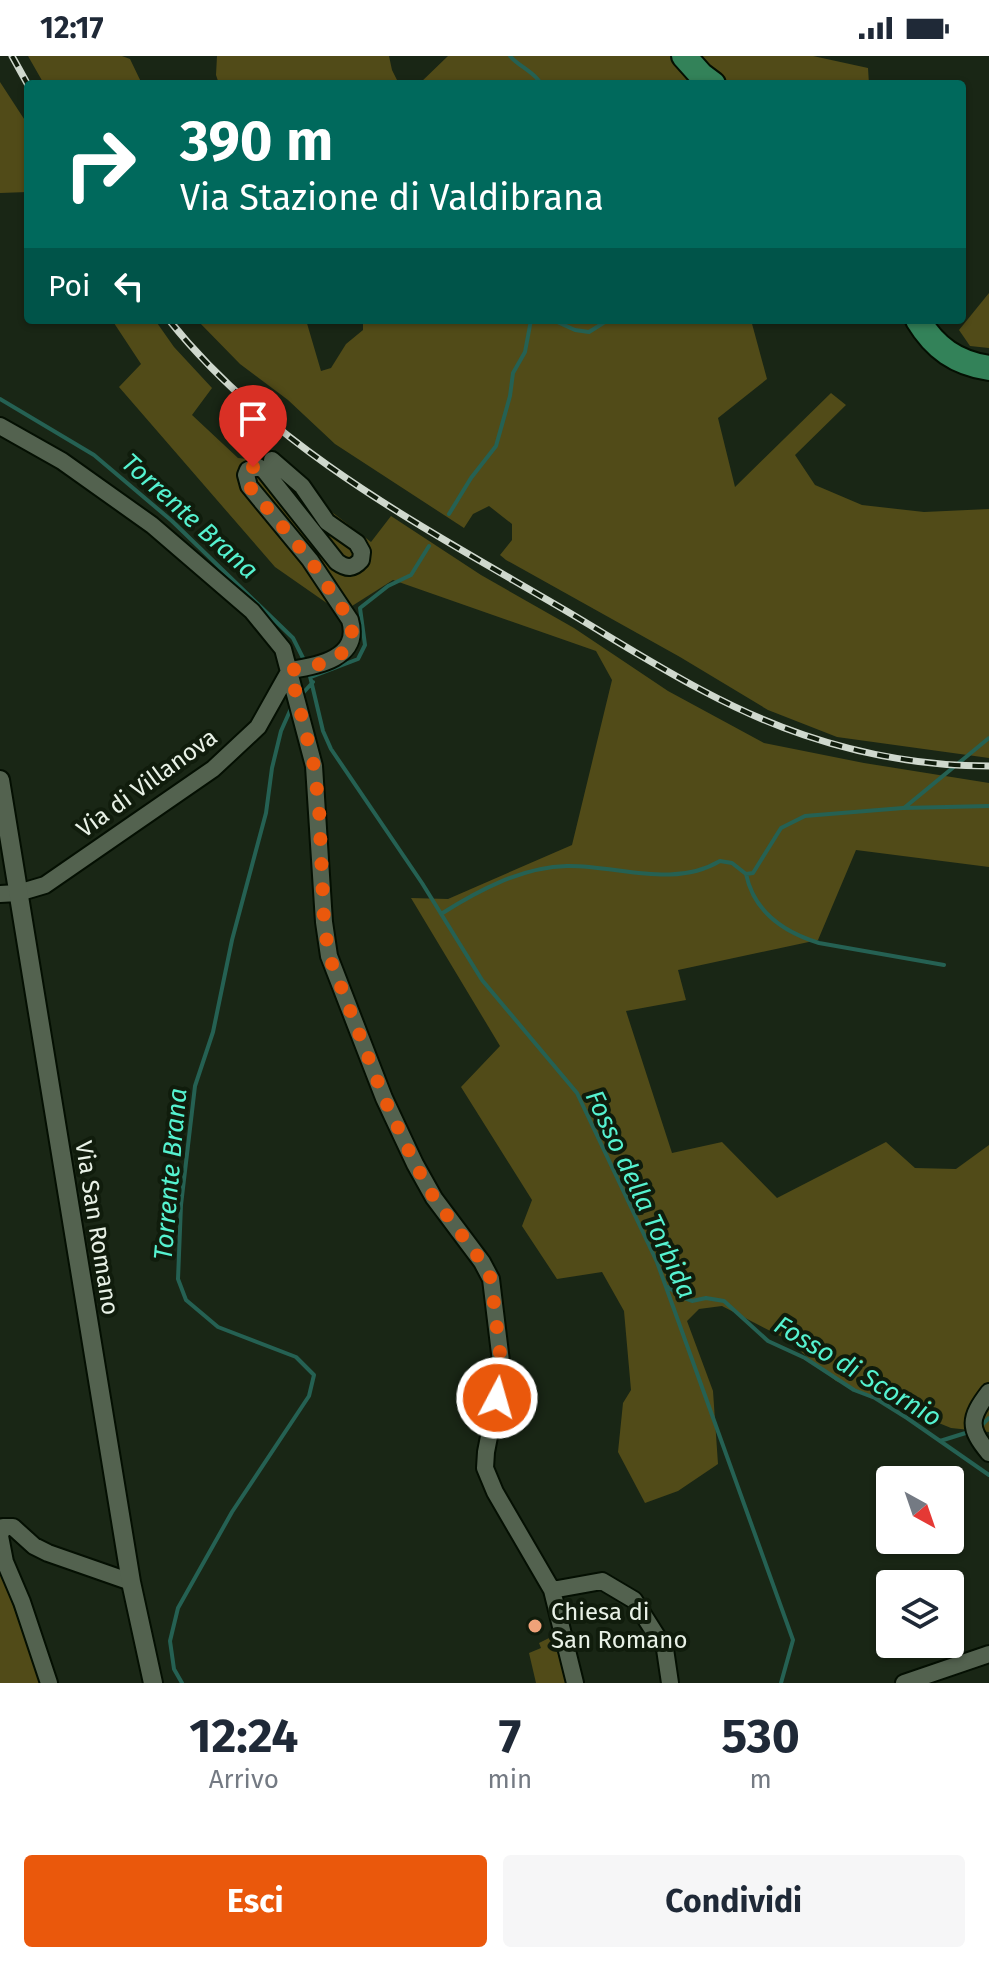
<!DOCTYPE html>
<html lang="it">
<style>
body{margin:0;font-family:"Fira Sans",sans-serif;background:#f6f6f7;color:#1f2937;height:100vh;display:flex;flex-direction:column;font-size:30px;white-space:nowrap}
*{box-sizing:border-box;margin:0}
p{font-size:26px;color:#747a83}
.icon{flex:none;width:44px;height:44px;fill:none;stroke:currentColor;stroke-width:2;stroke-linecap:round;stroke-linejoin:round}
.map{position:relative;height:1627px;overflow:hidden}
.sheet{display:flex;flex-direction:column;background:#fff;flex:1}
.sheet>*{flex:none}
.top-card{position:absolute;left:24px;top:24px;width:942px;height:244px;border-radius:8px;box-shadow:0 2px 6px #0004;background:#00695c;color:#fff;overflow:hidden}
.needle{width:52px;rotate:140deg}
.fabs{position:absolute;left:876px;top:1410px;display:grid;gap:16px}
.fabs a{display:grid;place-items:center;width:88px;height:88px;border-radius:8px;background:#fff;box-shadow:0 2px 6px #0004;font-size:40px}
.pin{position:absolute;display:grid;place-items:center;width:68px;height:68px;color:#fff;margin:-82px -34px;border-radius:50% 50% 50% 0;rotate:-45deg;box-shadow:0 0 8px #0007}
.pin .icon{rotate:45deg}
.me{position:absolute;width:88px;margin:-44px;rotate:6deg;stroke-linejoin:round;filter:drop-shadow(0 0 6px #0008)}
.turn{display:flex;align-items:center;gap:28px;height:168px;padding:0 24px;font-size:36px}
.turn .icon{width:104px;height:104px;stroke-width:2.5}
.turn b{display:block;font-size:56px;line-height:68px}
.then{display:flex;align-items:center;height:76px;padding:0 24px;background:#0003;gap:16px;font-size:30px}
.eta{display:flex;justify-content:space-evenly;align-items:center;height:136px;text-align:center}
.eta b{font-size:48px;font-weight:700;line-height:56px}
.primary-button{display:flex;gap:16px;margin-top:auto;padding:16px 24px}
.primary-button a{flex:1;height:92px;border-radius:8px;background:#ea580c;color:#fff;font-size:32px;font-weight:700;line-height:92px;text-align:center}
.primary-button a+a{background:#f6f6f7;color:#1f2937}
.status{display:flex;justify-content:space-between;align-items:center;height:56px;padding:0 40px;background:#fff;direction:ltr}
.status svg{height:22px;fill:currentColor}
.map>svg:first-child{display:block}
.green{fill:#514b18}
.lines{fill:none;stroke-linecap:round;stroke-linejoin:round}
.stream{stroke:#256153;stroke-width:4}
.minor-casing{stroke:#040f02;stroke-width:20}
.tertiary-casing{stroke:#040f02;stroke-width:22}
.primary-casing{stroke:#040f02;stroke-width:28}
.minor{stroke:#53624f;stroke-width:16}
.tertiary{stroke:#53624f;stroke-width:18}
.primary{stroke:#338259;stroke-width:24}
.rail-casing{stroke:#cfd8cd;stroke-width:7}
.rail{stroke:#101c0c;stroke-width:4;stroke-dasharray:12;stroke-linecap:butt}
.route{stroke:#ea580c;stroke-width:14;stroke-dasharray:0 25.2}
.poi-dot{fill:#f0a279;stroke:#101c0c;stroke-width:3}
.labels{text-anchor:middle;stroke-width:8;stroke-linejoin:round;paint-order:stroke}
.street-label{font-size:24px;fill:#e8f1e6;stroke:#101c0c}
.poi-label{font-size:24px;fill:#e8f1e6;stroke:#101c0c;text-anchor:start}
.water-label{font-size:26px;font-style:italic;fill:#55f2d0;stroke:#101c0c}
</style>
<div class="status"><b>12:17</b><svg viewBox="0 0 49 12"><path d="M0 12V9h3v3zM5 12V6h3v6zM10 12V3h3v9zM15 12V0h3v12zM26 1h20v11H26zM47 4h2v5h-2z"/></svg></div>
<div class="map">
<svg width="989" height="1627" viewBox="0 0 989 1627">
<rect width="100%" height="100%" fill="#192615"/>
<path class="green" d="M 28,0 L 122,0 L 130,3 L 142,28 L 44,28 Z
M 217,0 L 389,0 L 392,14 L 399,28 L 219,28 L 216,19 Z
M 448,0 L 813,0 L 868,12 L 869,28 L 419,28 Z
M 0,26 L 28,69 L 28,136 L 0,137 Z
M 989,237 L 989,292 L 970,290 L 959,274 Z
M 112,264 L 155,264 L 174,291 L 212,332 L 192,359 L 238,402 L 265,405 L 371,486 L 391,460 L 481,519 L 574,572 L 668,635 L 764,687 L 864,707 L 989,727 L 989,811 L 856,794 L 818,884 L 678,914 L 686,944 L 626,955 L 672,1097 L 722,1086 L 777,1142 L 886,1086 L 915,1112 L 956,1113 L 989,1089 L 989,1376 L 951,1372 L 836,1325 L 786,1283 L 722,1250 L 699,1253 L 687,1265 L 713,1335 L 718,1408 L 678,1435 L 645,1447 L 618,1396 L 623,1347 L 631,1334 L 624,1255 L 602,1216 L 557,1223 L 522,1170 L 532,1144 L 461,1031 L 500,990 L 411,842 L 448,843 L 572,789 L 612,624 L 596,595 L 393,524 L 341,557 L 275,511 L 119,331 L 141,308 Z
M 197,264 L 306,264 L 321,315 L 331,312 L 346,288 L 363,274 L 363,264 L 751,264 L 767,323 L 718,362 L 735,431 L 831,337 L 846,349 L 795,399 L 815,429 L 862,449 L 924,456 L 989,453 L 989,702 L 837,681 L 768,654 L 680,601 L 506,504 L 500,499 L 512,484 L 512,468 L 489,450 L 473,458 L 464,472 L 335,388 L 288,344 L 240,308 Z
M 0,1514 L 41,1627 L 0,1627 Z
M 553,1580 L 566,1627 L 536,1627 L 529,1597 L 541,1592 L 539,1587 Z"/>
<g class="lines">
<path class="stream" d="M 510,0 C 519,11 534,15 541,28
M 553,264 L 575,274 L 589,276 L 608,264
M 0,343 L 94,399 L 172,465 L 293,582 L 306,608
M 449,458 L 471,422 L 496,390 L 510,340 L 513,317 L 525,296 L 531,264
M 309,616 L 323,675 L 331,693 L 422,827 L 482,924 L 577,1037 L 657,1206 L 793,1584 L 781,1627
M 311,621 L 358,603 L 365,589 L 360,552 L 388,530 L 411,519 L 429,490
M 303,637 L 313,626
M 904,752 L 989,682
M 746,818 L 753,817 L 781,772 L 805,760 L 903,752 L 989,750
M 441,858 C 479,834 522,811 567,810 C 617,809 673,833 720,805 L 732,807 L 746,818 C 754,856 783,876 819,887 L 944,909
M 668,1231 L 684,1242 L 692,1245 L 706,1242 L 724,1245 L 768,1285 L 805,1302 L 854,1334 L 875,1342 L 907,1362 L 989,1419
M 980,1371 L 989,1362
M 940,1385 L 972,1375
M 182,1627 L 174,1613 L 170,1585 L 178,1552 L 232,1456 L 309,1340 L 314,1319 L 296,1301 L 218,1271 L 186,1244 L 178,1223 L 181,1149 L 195,1030 L 213,976 L 232,884 L 266,757 L 272,712 L 281,675 L 293,648"/>
<defs>
<path id="minor" d="M 0,370 L 62,405 L 152,469 L 252,555 L 283,593 L 314,710 L 324,866 L 329,900 L 384,1042 L 415,1108 L 434,1142 L 482,1206 L 491,1223 L 502,1314 L 486,1396 L 485,1412 L 495,1436 L 552,1534 L 575,1627
M 272,404 L 302,430 L 327,466 L 357,487 L 362,496 L 361,504 C 353,513 347,513 337,506 L 264,414 L 258,411 L 248,414 L 246,419 L 249,430 L 310,504 L 350,564 C 361,602 318,610 290,614
M 0,838 L 18,837 L 45,829 L 213,713 L 258,671 L 290,614
M 989,1336 C 969,1362 968,1372 989,1397
M 552,1534 L 602,1525 L 634,1544 L 665,1593 L 670,1627
M 49,1627 L 22,1546 L 5,1506 L 0,1480 L 3,1471 L 13,1471 L 34,1490 L 48,1497 L 131,1526
M 904,1627 L 989,1598"/>
<path id="tertiary" d="M 0,724 L 131,1526 L 153,1627"/>
<path id="primary" d="M 684,0 L 701,19 L 713,28
M 918,264 C 935,292 956,307 989,312"/>
</defs>
<use href="#minor" class="minor-casing"/>
<use href="#tertiary" class="tertiary-casing"/>
<use href="#primary" class="primary-casing"/>
<use href="#minor" class="minor"/>
<use href="#tertiary" class="tertiary"/>
<use href="#primary" class="primary"/>
<defs>
<path id="rail" d="M 12,0 L 28,29
M 169,264 C 272,393 423,471 563,553 C 641,599 717,650 804,679 C 863,699 928,710 989,710"/>
</defs>
<use href="#rail" class="rail-casing"/>
<use href="#rail" class="rail"/>
</g>
<g class="lines">
<path class="route" d="M 253,411 L 246,419 L 249,430 L 310,504 L 350,564 C 361,602 319,610 290,614 L 314,710 L 319,751 L 324,866 L 329,900 L 384,1042 L 415,1108 L 434,1142 L 482,1206 L 491,1223 L 502,1314 L 497,1342"/>
</g>
<circle class="poi-dot" cx="535" cy="1570" r="8"/>
<g class="labels">
<g class="street-label">
<text transform="translate(147 727) rotate(-36)" y="8">Via di Villanova</text>
<text transform="translate(97 1172) rotate(81)" y="8">Via San Romano</text>
</g>
<g class="poi-label">
<text x="551" y="1564">Chiesa di<tspan x="551" dy="28">San Romano</tspan></text>
</g>
<g class="water-label">
<text transform="translate(190 460) rotate(42)" y="9">Torrente Brana</text>
<text transform="translate(170 1118) rotate(-85)" y="9">Torrente Brana</text>
<text transform="translate(641 1138) rotate(65)" y="9">Fosso della Torbida</text>
<text transform="translate(858 1315) rotate(31)" y="9">Fosso di Scornio</text>
</g>
</g>
</svg>
<div class="fabs">
<a><svg class="needle" viewBox="-14 -14 28 28"><path d="M0-13l5 13h-10z" fill="#e53935"/><path d="M0 13l5-13h-10z" fill="#747a83"/></svg></a>
<a><svg class="icon" aria-label="layers" viewBox="0 0 24 24"><path d="M12 4l9 5-9 5-9-5zM3 14l9 5 9-5"/></svg></a>
</div>
<div class="pin" style="left:253px;top:411px;background:#d93025"><svg class="icon" aria-label="arrive" viewBox="0 0 24 24"><path d="M6 21V4h12l-3 4 3 4H6"/></svg></div>
<svg class="me" style="left:497px;top:1342px" viewBox="-20 -20 40 40"><circle r="17" fill="#ea580c" stroke="#fff" stroke-width="3"/><path d="M0-11L8 9 0 5-8 9z" fill="#fff"/></svg>
<div class="top-card">
<div class="turn"><svg class="icon" aria-label="right" viewBox="0 0 24 24"><path d="M7 20v-9h11M14 6l5 5-5 5"/></svg><div><b>390 m</b>Via Stazione di Valdibrana</div></div>
<div class="then">Poi<svg class="icon" aria-label="left" viewBox="0 0 24 24"><path d="M17 20v-9H6M10 6l-5 5 5 5"/></svg></div>
</div>
</div>
<section class="sheet">
<div class="eta">
<div><b>12:24</b><p>Arrivo</p></div>
<div><b>7</b><p>min</p></div>
<div><b>530</b><p>m</p></div>
</div>
<div class="primary-button"><a>Esci</a><a>Condividi</a></div>
</section>
